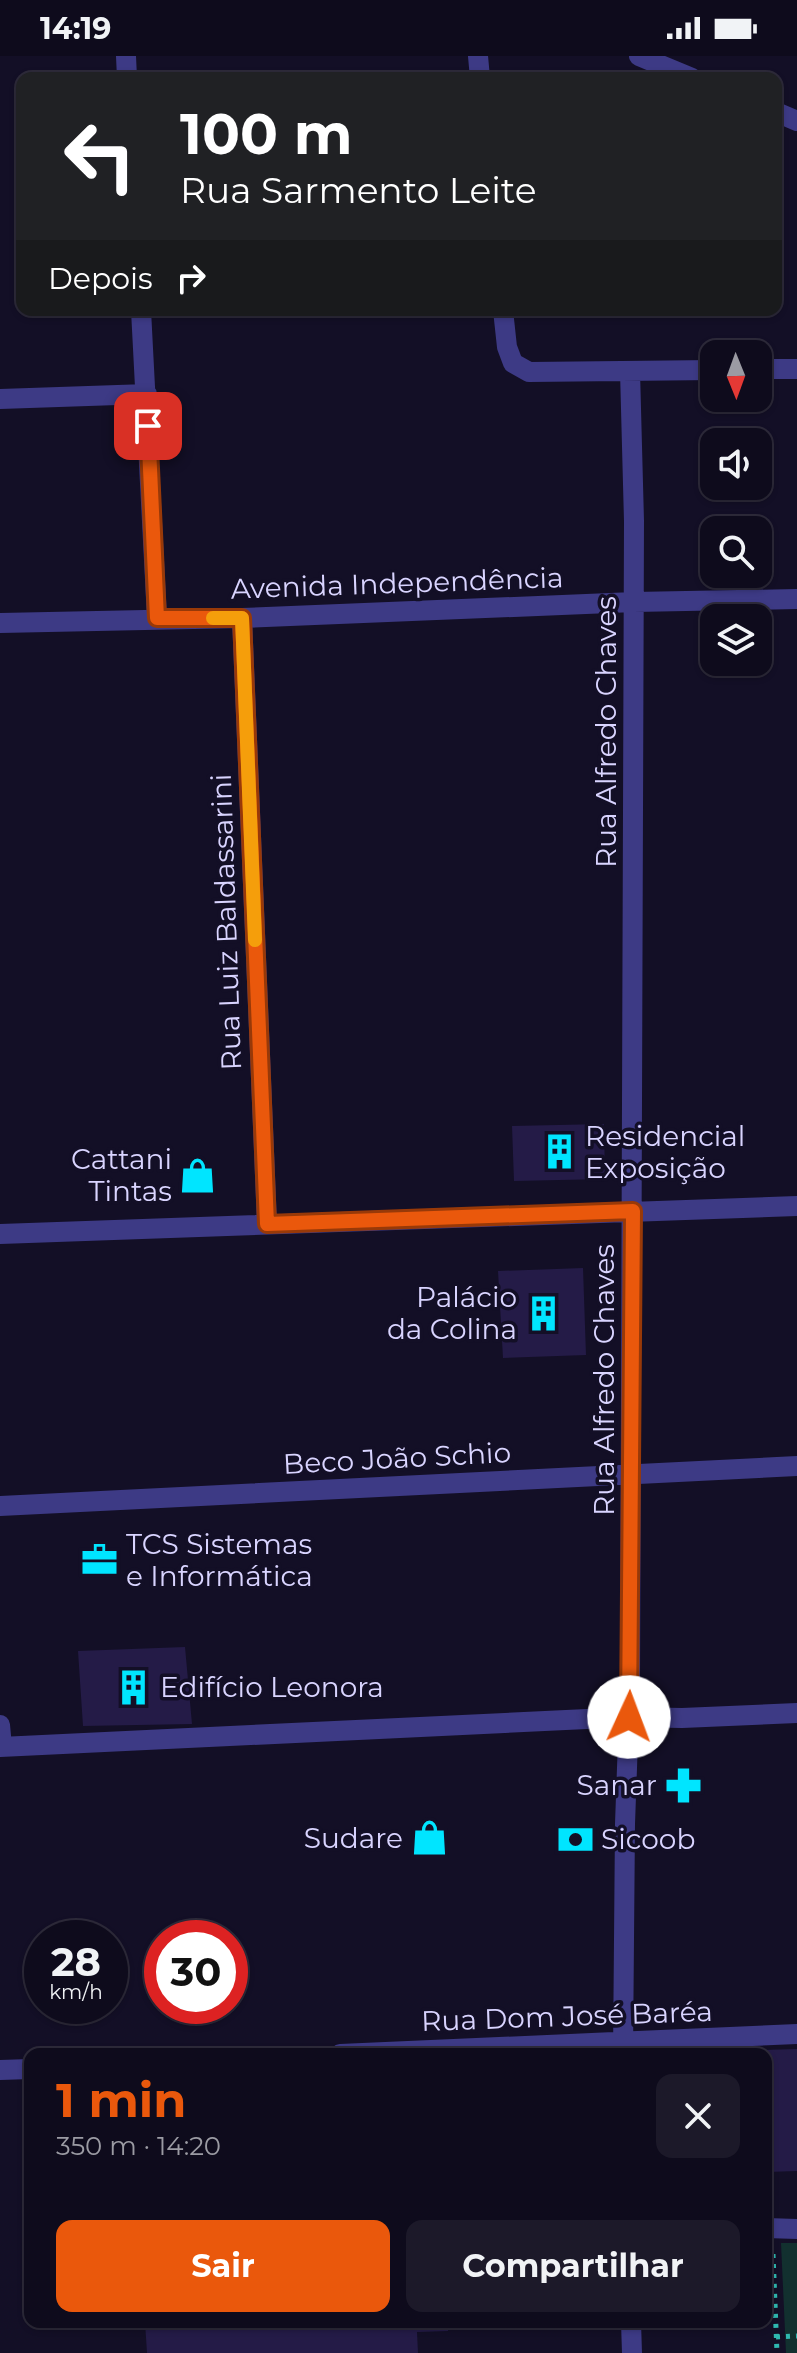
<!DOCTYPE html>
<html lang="pt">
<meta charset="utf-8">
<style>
body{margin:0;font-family:Montserrat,sans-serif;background:#1c1929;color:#f1f3f6;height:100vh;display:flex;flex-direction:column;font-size:30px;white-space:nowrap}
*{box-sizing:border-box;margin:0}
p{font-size:26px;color:#9b9ba3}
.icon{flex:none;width:44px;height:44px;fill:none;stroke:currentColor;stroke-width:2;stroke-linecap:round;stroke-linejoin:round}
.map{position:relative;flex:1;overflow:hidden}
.side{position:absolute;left:24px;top:1992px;width:748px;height:280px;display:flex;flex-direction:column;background:#0e0b1c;border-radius:16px;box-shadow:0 2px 6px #0004,0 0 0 2px #2e2b3b}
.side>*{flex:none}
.top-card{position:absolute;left:16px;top:16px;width:766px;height:244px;border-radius:16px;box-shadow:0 2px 6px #0004,0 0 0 2px #2e2b3b;background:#202124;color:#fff;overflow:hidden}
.needle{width:52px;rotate:179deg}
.tools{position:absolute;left:700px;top:284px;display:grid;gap:16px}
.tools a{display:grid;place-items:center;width:72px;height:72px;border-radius:16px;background:#0e0b1c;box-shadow:0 2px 6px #0004,0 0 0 2px #2e2b3b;font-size:40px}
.speed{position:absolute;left:24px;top:1864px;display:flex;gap:16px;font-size:40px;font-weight:700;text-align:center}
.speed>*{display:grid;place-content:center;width:104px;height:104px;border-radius:50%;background:#0e0b1c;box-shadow:0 2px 6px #0004,0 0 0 2px #2e2b3b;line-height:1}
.speed small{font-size:20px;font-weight:400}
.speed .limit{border:12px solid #d22;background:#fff;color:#111}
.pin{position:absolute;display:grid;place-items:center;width:68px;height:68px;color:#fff;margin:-34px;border-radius:16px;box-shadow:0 4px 12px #0006}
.me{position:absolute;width:88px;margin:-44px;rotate:2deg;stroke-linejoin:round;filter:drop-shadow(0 0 6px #0008)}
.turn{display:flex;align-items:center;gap:28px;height:168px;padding:0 32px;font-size:36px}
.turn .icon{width:104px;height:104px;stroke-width:2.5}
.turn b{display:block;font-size:56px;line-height:68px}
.then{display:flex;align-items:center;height:76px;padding:0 32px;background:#0003;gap:16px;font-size:30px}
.round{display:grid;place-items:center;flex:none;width:84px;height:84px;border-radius:16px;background:#1c1929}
.overview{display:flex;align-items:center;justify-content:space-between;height:136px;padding:0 32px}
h1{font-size:48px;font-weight:700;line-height:60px;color:#ea580c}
.cta{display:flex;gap:16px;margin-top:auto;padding:16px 32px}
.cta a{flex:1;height:92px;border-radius:16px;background:#ea580c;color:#fff;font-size:32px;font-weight:700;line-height:92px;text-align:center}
.cta a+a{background:#1c1929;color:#f1f3f6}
.status{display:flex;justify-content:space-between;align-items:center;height:56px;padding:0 40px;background:#0e0b1c;direction:ltr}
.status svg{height:22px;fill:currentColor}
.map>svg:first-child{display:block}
.green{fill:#12302f}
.building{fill:#241b47}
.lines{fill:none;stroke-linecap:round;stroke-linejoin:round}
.path{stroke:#2fb8b0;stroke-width:5;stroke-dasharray:4 6;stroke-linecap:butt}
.minor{stroke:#3d3a85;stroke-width:20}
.route-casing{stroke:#983908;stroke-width:20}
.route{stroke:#ea580c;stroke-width:14}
.slow{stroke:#f59e0b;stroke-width:14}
.labels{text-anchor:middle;stroke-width:7;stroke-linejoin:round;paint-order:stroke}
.street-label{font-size:28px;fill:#d9d4ff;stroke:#130f26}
.poi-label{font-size:28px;fill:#d9d4ff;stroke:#130f26;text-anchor:start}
</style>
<div class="status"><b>14:19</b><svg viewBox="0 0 49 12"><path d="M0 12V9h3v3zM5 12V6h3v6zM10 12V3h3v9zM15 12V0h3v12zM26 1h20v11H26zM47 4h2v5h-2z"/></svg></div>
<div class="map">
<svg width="797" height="2297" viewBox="0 0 797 2297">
<rect width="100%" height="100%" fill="#130f26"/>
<path class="green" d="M 781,2187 L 797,2187 L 797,2297 L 786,2297 Z"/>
<path class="building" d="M 604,1068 L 605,1123 L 514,1125 L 512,1070 Z
M 583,1212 L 586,1299 L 503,1302 L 498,1215 Z
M 185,1591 L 192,1668 L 83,1670 L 78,1595 Z
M 797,1993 L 797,2115 L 767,2116 L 766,1998 L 763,1998 L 763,1994 Z
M 145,2266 L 448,2266 L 448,2275 L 417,2276 L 418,2297 L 147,2297 Z"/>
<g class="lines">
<path class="path" d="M 773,2198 L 777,2297
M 776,2281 L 797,2280"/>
<path class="minor" d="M 126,0 L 127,22
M 478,0 L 480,22
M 639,0 L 692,22
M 776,56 L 797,65
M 141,254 L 157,562
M 503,254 L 507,291 L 513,307 L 529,316 L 714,314
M 758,313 L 797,313
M 0,343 L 147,338
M 242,562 L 267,1168
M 0,567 L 242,562 L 634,546 L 797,543
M 0,1178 L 797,1150
M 0,1450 L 797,1410
M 0,1669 L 2,1691
M 0,1691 L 629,1661 L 682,1662 L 797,1657
M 340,1998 L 797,1978
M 623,1998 L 625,1768 L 630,1628 L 634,465 L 630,315
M 0,2014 L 30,2013
M 766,2172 L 797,2173
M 631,2266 L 632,2297"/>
</g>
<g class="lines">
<defs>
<path id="route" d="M 148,370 L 157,562 L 242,562 L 267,1168 L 633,1155 L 629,1661"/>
</defs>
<use href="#route" class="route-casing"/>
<use href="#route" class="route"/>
<path class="slow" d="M 213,562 L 242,562 L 255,884"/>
</g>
<defs>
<symbol id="building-bare" viewBox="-9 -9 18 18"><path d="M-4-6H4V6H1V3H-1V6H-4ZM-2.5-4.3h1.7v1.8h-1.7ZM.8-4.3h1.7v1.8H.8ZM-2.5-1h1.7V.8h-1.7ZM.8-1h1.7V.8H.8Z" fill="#00e5ff" stroke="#130f26" stroke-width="2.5" paint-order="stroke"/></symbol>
<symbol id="shop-bare" viewBox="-9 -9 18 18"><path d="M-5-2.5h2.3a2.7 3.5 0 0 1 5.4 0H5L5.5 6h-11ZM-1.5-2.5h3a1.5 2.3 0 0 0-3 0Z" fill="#00e5ff" stroke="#130f26" stroke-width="2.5" paint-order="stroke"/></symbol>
<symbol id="office-bare" viewBox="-9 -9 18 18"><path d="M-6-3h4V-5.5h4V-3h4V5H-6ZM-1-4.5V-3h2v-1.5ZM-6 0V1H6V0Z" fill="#00e5ff" stroke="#130f26" stroke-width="2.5" paint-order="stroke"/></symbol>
<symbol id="pharmacy-bare" viewBox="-9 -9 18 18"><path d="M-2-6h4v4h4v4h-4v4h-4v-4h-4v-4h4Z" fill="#00e5ff" stroke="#130f26" stroke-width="2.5" paint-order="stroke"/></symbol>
<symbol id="bank-bare" viewBox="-9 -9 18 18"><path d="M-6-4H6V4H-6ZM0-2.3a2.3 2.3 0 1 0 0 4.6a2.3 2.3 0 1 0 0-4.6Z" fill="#00e5ff" stroke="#130f26" stroke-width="2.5" paint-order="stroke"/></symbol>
</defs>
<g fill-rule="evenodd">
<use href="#building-bare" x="534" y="1070" width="51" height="51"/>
<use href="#shop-bare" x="172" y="1094" width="51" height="51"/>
<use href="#building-bare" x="518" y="1232" width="51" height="51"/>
<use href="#office-bare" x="74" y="1478" width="51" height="51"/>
<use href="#building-bare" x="108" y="1606" width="51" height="51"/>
<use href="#pharmacy-bare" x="658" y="1704" width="51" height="51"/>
<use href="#shop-bare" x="404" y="1756" width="51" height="51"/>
<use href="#bank-bare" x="550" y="1758" width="51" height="51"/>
</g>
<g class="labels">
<g class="street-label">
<text transform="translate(397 527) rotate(-2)" y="10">Avenida Independência</text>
<text transform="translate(606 676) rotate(-90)" y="10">Rua Alfredo Chaves</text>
<text transform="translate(226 866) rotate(-92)" y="10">Rua Luiz Baldassarini</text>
<text transform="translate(604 1324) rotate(-90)" y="10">Rua Alfredo Chaves</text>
<text transform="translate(397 1402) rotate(-3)" y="10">Beco João Schio</text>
<text transform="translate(567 1960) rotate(-2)" y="10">Rua Dom José Baréa</text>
</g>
<g class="poi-label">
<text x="585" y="1090">Residencial<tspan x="585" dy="32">Exposição</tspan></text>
<text x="172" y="1113" text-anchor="end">Cattani<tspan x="172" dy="32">Tintas</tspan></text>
<text x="517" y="1251" text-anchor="end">Palácio<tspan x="517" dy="32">da Colina</tspan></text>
<text x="126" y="1498">TCS Sistemas<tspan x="126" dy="32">e Informática</tspan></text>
<text x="160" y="1641">Edifício Leonora</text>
<text x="657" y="1739" text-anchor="end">Sanar</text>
<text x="403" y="1792" text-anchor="end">Sudare</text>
<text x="601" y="1793">Sicoob</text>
</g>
</g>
</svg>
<div class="tools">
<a><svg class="needle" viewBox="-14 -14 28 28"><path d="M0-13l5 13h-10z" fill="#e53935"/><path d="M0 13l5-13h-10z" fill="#9b9ba3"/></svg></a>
<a><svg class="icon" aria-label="sound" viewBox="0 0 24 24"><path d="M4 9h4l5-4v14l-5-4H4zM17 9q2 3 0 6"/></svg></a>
<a><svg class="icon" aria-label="search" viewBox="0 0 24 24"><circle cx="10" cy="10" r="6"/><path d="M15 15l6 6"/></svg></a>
<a><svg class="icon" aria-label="layers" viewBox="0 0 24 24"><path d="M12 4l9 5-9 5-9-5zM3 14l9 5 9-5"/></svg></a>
</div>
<div class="speed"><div>28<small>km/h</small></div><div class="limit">30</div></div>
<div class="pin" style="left:148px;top:370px;background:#d93025"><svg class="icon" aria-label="arrive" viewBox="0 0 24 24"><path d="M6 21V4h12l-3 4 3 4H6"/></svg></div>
<svg class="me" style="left:629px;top:1661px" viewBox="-20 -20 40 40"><circle r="19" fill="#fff"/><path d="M0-13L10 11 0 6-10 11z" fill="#ea580c"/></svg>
<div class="top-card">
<div class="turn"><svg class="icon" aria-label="left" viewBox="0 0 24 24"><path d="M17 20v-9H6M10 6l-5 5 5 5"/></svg><div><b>100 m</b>Rua Sarmento Leite</div></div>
<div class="then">Depois<svg class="icon" aria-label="right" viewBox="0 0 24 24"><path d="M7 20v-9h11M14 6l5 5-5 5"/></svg></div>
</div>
<section class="side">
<div class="overview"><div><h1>1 min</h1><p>350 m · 14:20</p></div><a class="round"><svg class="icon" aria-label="close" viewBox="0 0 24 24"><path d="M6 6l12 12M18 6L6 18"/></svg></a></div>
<div class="cta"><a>Sair</a><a>Compartilhar</a></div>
</section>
</div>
